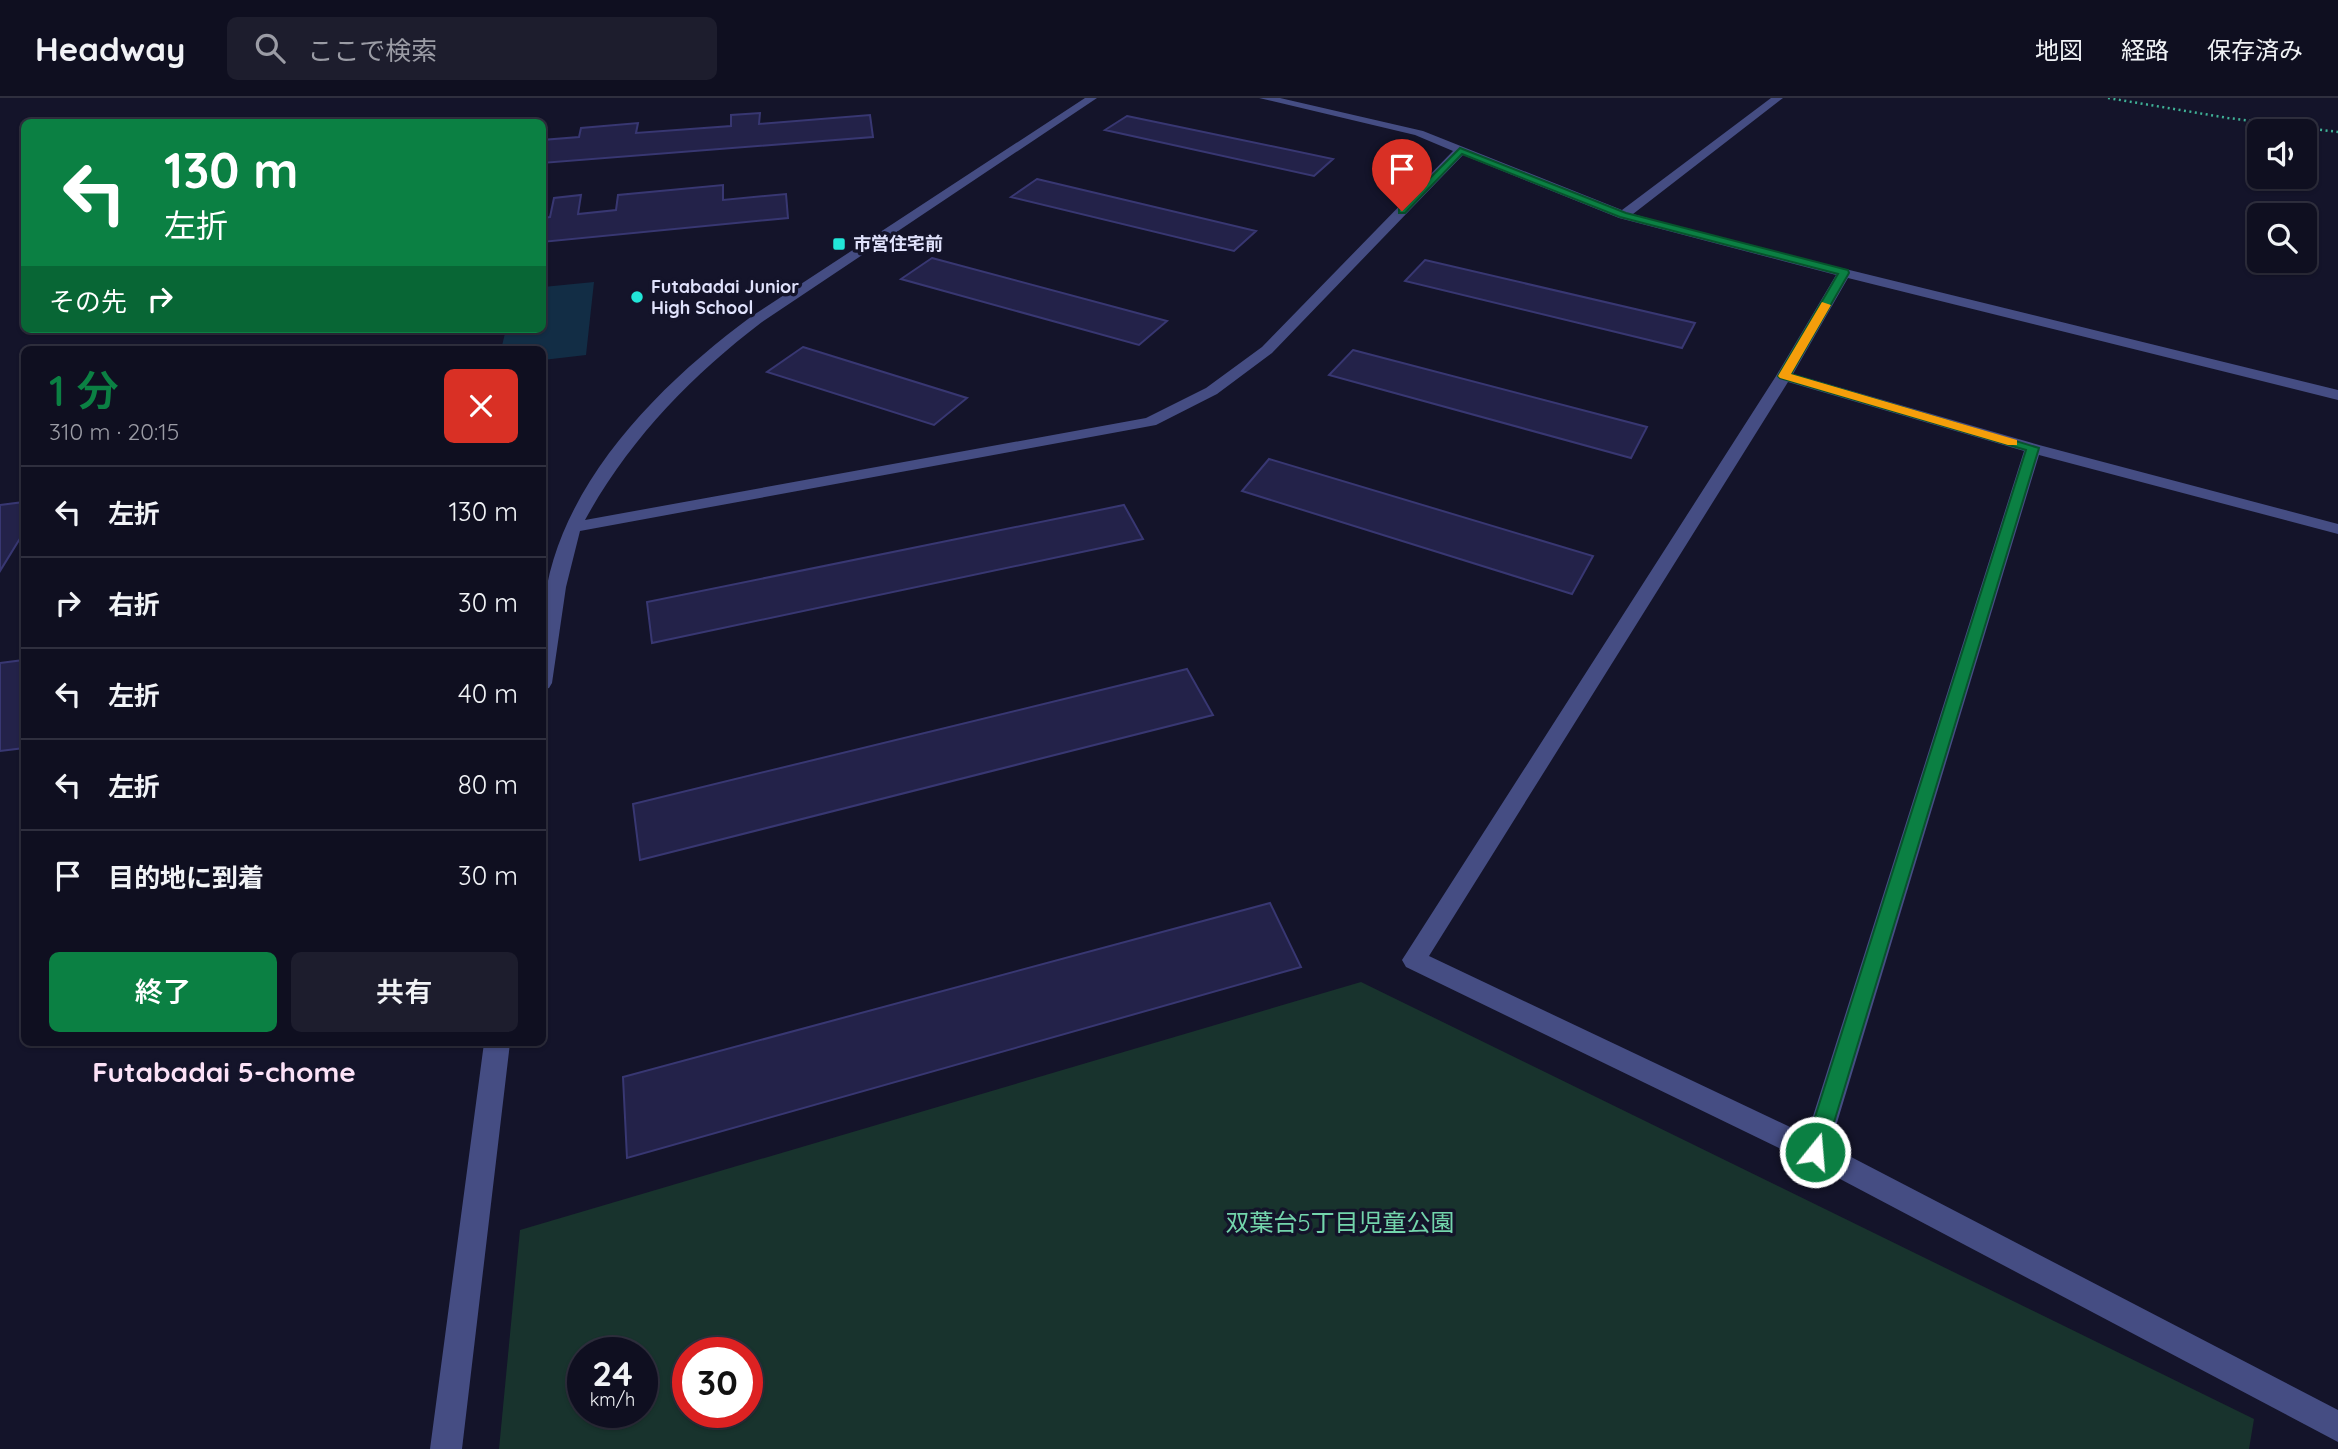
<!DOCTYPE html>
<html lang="ja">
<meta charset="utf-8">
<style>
body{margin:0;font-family:Quicksand,"Noto Sans JP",sans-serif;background:#1d1d2d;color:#f1f3f6;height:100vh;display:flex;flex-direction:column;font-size:26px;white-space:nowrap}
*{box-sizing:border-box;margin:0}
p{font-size:23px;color:#9b9ca5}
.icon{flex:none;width:38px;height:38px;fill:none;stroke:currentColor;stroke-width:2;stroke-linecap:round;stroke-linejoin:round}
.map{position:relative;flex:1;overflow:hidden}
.sheet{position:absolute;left:21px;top:248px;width:525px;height:700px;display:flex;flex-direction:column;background:#0f0f20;border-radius:10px;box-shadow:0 2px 5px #0004,0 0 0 2px #2f2f3e}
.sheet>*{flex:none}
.banner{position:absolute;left:21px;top:21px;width:525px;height:214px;border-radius:10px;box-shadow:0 2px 5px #0004,0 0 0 2px #2f2f3e;background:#0b8043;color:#fff;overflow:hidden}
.fabs{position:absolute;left:2247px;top:21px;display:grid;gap:14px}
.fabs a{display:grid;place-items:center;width:70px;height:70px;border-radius:10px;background:#0f0f20;box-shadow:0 2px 5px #0004,0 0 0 2px #2f2f3e;font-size:35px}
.speed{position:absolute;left:567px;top:1239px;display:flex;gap:14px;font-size:35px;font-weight:700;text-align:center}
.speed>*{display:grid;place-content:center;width:91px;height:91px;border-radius:50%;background:#0f0f20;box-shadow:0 2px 5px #0004,0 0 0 2px #2f2f3e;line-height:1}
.speed small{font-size:18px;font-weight:400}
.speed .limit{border:10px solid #d22;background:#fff;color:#111}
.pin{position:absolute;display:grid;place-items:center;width:60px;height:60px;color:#fff;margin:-72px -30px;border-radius:50% 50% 50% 0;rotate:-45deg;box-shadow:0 0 7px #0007}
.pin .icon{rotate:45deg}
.me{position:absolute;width:77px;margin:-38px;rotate:17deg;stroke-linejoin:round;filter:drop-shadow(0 0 5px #0008)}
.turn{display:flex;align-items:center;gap:24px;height:147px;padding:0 28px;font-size:32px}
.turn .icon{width:91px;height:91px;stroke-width:2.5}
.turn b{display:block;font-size:49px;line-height:60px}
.then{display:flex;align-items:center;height:66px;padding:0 28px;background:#0003;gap:14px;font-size:26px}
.round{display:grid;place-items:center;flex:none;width:74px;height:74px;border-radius:10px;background:#1d1d2d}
.head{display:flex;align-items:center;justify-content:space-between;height:119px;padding:0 28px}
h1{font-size:42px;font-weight:600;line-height:52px;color:#0b8043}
.action{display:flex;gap:14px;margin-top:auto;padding:14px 28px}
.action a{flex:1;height:80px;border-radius:10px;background:#0b8043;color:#fff;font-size:28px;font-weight:600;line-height:80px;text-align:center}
.action a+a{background:#1d1d2d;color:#f1f3f6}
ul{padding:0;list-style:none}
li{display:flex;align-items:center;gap:21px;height:91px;padding:0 28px;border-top:2px solid #2f2f3e}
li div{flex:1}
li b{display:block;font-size:26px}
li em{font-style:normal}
header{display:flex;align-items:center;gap:42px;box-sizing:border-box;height:98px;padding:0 35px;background:#0f0f20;border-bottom:2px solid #2f2f3e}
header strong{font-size:33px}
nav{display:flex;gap:38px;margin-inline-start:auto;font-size:24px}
.search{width:490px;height:63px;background:#1d1d2d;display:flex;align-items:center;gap:18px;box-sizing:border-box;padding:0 24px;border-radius:10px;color:#9b9ca5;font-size:26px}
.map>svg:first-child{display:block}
.green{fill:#18332d;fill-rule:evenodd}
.water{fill:#122d45}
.building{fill:#232249;stroke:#383772;stroke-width:2}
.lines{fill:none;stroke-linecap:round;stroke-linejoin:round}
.path{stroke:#3fb196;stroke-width:2.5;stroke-dasharray:2 3.5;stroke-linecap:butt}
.minor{fill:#454d83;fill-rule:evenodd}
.route{fill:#0b8043;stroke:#07532c;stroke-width:2}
.slow{fill:#f59e0b}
.poi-dot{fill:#22e6d8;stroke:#14142a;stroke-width:2.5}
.labels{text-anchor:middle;stroke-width:7;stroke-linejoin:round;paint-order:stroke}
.far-poi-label{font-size:18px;font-weight:bold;fill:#e0e2fc;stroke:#14142a;text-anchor:start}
.near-park-label{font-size:24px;fill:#73d5ac;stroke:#14142a}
.near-neighbourhood-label{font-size:28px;font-weight:bold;fill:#fce2f7;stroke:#14142a}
</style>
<header>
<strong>Headway</strong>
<div class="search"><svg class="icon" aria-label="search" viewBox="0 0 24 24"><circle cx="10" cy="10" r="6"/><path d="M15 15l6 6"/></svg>ここで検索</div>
<nav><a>地図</a><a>経路</a><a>保存済み</a></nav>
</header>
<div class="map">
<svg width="2338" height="1351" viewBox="0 0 2338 1351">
<rect width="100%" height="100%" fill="#14142a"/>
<path class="green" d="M 1361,884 L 2254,1321 L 2249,1351 L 499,1351 L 520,1132 ZM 583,1255 L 642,1255 L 642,1314 L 583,1314 ZM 688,1255 L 747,1255 L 747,1314 L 688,1314 Z"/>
<path class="water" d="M 594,184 L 586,257 L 543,262 L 542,252 L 501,252 L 506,231 L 542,231 L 543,189 Z"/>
<path class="building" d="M 760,15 L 759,26 L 870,17 L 873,39 L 542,65 L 542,42 L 579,39 L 581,30 L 638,25 L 636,35 L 731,28 L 731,17 Z
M 1127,18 L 1333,61 L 1314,78 L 1105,32 Z
M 1037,81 L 1256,133 L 1234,153 L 1011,99 Z
M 723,87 L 723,102 L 786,96 L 788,120 L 542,144 L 542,120 L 550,119 L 554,100 L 581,97 L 578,116 L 616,112 L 618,97 Z
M 932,160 L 1167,223 L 1139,247 L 901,181 Z
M 1425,162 L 1695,225 L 1682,250 L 1405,183 Z
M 803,249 L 967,300 L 934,327 L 767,274 Z
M 1353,252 L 1647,329 L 1631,360 L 1329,277 Z
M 1269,361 L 1593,458 L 1572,496 L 1242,393 Z
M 24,404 L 24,434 L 0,473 L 0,407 Z
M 1124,407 L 1143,441 L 652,545 L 647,504 Z
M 24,562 L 24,650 L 0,653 L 0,565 Z
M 1187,571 L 1213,617 L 640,762 L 633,706 Z
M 1270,805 L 1301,869 L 627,1060 L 623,979 Z"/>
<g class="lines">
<path class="path" d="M 2108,0 L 2228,20 L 2338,34"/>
<path class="minor" d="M 1085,0 L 1097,0 L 762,224 C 690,279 629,342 585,422 L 1146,320 L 1206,290 L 1262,249 L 1453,53 L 1415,37 L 1259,0 L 1280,0 L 1423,33 L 1622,112 L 1771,0 L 1783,0 L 1633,116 L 1711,138 L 2338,292 L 2338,302 L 1848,180 L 1793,276 L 2039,347 L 2338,426 L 2338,436 L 2039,357 L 1830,1048 L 2338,1312 L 2338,1344 L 1806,1063 L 1406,869 L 1402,862 L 1776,278 L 1836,177 L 1619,120 L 1463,57 L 1272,255 L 1217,296 L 1156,327 L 580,433 L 566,489 L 552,585 L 549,590 L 542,592 C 542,567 540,541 543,516 C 553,392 657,288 752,218 ZM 1788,284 L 2024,353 L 1807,1037 L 1429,858 Z
M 484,945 L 510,945 L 462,1351 L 430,1351 Z"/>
</g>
<path class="route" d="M 1460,50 L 1626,115 L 1848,172 L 1849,175 L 1791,276 L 2039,350 L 1825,1054 L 1822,1061 L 1815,1063 L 1807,1061 L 1804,1054 L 2026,352 L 1780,280 L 1778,278 L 1838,176 L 1620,119 L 1462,56 L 1405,115 L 1399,115 L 1399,111 Z"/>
<path class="slow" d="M 1822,204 L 1831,207 L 1791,276 L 2017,342 L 2017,347 L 2008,347 L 1780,280 L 1778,278 Z"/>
<g class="poi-dot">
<rect x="832" y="139" width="14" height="14" rx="3.5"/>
<circle cx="637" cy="199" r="7"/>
</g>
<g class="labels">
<g class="far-poi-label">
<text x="853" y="152">市営住宅前</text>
<text x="651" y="195">Futabadai Junior<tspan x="651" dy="21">High School</tspan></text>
</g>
<g class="near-park-label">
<text x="1340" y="1133">双葉台5丁目児童公園</text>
</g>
<g class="near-neighbourhood-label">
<text x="224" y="984">Futabadai 5-chome</text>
</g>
</g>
</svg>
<div class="fabs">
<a><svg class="icon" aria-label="sound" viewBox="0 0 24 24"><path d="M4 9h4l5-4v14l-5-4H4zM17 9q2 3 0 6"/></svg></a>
<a><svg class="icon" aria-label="search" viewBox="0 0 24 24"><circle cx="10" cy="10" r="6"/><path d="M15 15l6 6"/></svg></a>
</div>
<div class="speed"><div>24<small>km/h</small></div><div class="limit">30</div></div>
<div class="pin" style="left:1402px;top:113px;background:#d93025"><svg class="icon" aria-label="arrive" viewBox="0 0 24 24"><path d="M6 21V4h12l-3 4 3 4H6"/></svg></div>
<svg class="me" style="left:1815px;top:1054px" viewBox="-20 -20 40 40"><circle r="17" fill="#0b8043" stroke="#fff" stroke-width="3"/><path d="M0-11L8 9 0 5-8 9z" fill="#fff"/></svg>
<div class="banner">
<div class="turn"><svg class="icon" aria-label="left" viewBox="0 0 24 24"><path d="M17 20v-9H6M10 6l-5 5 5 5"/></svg><div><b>130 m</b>左折</div></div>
<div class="then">その先<svg class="icon" aria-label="right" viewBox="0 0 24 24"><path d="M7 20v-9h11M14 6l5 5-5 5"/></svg></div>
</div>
<section class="sheet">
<div class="head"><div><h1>1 分</h1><p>310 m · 20:15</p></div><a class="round" style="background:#d93025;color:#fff"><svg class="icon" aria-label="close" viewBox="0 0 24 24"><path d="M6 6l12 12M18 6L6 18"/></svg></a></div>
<ul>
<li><svg class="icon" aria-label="left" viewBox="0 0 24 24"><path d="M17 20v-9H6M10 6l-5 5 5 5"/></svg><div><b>左折</b></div><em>130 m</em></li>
<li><svg class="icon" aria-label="right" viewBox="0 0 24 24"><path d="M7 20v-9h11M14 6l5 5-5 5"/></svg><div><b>右折</b></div><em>30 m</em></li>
<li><svg class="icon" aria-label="left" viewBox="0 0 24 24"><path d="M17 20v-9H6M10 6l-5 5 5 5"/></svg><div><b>左折</b></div><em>40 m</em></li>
<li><svg class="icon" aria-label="left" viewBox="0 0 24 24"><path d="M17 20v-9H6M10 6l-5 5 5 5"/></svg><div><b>左折</b></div><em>80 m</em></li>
<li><svg class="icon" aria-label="arrive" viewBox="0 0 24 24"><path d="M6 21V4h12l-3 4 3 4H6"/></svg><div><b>目的地に到着</b></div><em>30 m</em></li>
</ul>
<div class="action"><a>終了</a><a>共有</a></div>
</section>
</div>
